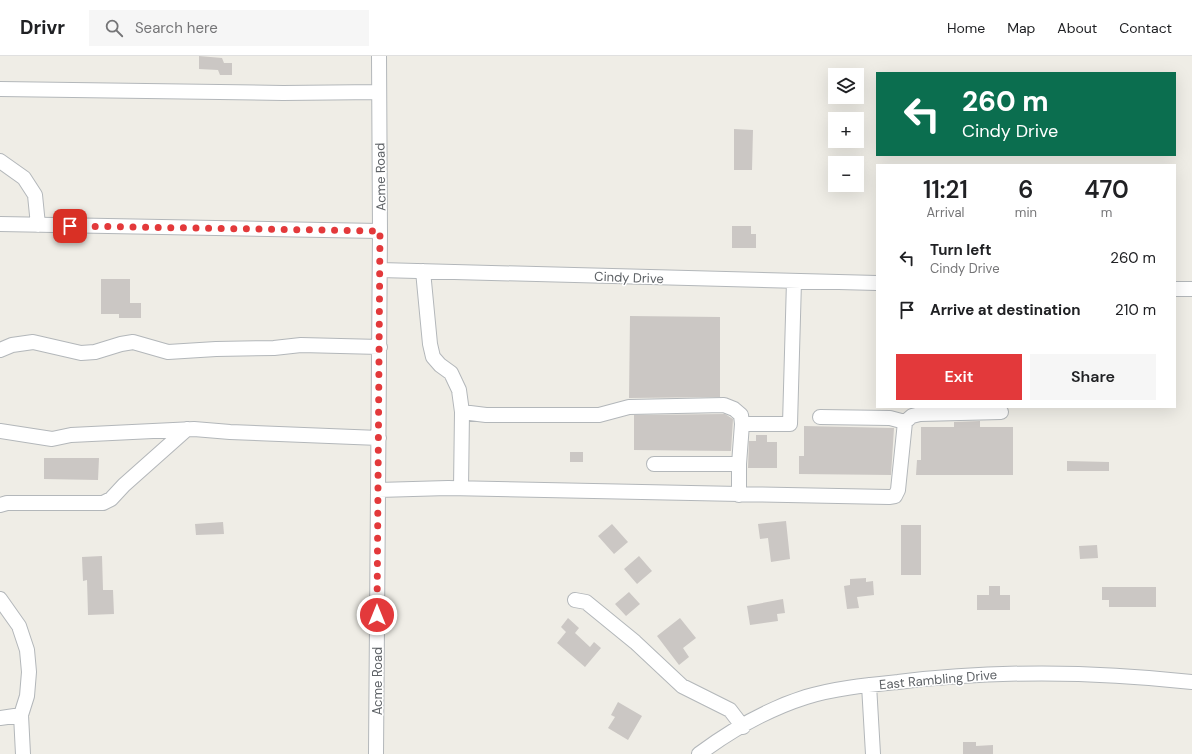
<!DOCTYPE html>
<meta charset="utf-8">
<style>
body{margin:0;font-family:"DM Sans",sans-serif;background:#f6f6f6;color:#202124;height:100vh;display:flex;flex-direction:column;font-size:15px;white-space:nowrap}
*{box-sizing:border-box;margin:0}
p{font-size:13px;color:#757577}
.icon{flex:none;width:22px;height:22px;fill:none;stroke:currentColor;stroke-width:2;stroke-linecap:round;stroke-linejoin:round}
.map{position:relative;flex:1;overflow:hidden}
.side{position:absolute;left:876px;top:108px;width:300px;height:244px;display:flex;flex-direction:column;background:#fff;border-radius:0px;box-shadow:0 4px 16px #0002}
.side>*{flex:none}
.top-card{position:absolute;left:876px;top:16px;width:300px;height:84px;border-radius:0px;box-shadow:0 4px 16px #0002;background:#0b6e4f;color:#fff;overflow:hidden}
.buttons{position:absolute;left:828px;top:12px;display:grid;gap:8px}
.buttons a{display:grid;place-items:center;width:36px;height:36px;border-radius:0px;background:#fff;box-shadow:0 4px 16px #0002;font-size:20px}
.pin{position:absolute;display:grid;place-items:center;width:34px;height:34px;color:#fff;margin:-17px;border-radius:8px;box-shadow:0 2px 6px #0006}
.me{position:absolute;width:44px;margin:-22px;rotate:0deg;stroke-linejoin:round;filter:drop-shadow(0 0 3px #0008)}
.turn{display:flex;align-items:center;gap:14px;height:84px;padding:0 20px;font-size:18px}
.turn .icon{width:52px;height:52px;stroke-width:2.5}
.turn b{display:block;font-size:28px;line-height:34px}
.eta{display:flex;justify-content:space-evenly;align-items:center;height:68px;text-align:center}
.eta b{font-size:24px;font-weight:600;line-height:28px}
.action{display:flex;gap:8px;margin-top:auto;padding:8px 20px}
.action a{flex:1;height:46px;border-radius:0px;background:#e3393b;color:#fff;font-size:16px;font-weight:600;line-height:46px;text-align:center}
.action a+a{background:#f6f6f6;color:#202124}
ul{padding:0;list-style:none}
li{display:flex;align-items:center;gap:12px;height:52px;padding:0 20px}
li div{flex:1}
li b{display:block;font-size:15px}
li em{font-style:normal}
header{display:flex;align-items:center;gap:24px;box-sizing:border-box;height:56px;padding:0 20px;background:#fff;border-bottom:1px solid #e0e0e0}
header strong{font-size:19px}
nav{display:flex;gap:22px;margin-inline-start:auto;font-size:14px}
.search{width:280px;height:36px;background:#f6f6f6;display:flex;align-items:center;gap:10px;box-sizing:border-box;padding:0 14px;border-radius:0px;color:#757577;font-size:15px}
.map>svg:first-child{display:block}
.building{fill:#cbc7c4}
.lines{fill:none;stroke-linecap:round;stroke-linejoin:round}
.minor-casing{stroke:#b3b7ba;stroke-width:16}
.minor{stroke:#fff;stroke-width:14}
.route{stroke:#e3393b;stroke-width:7;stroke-dasharray:0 12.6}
.labels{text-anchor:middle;stroke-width:3;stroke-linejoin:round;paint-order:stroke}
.street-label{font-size:13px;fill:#5e6266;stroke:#fff}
</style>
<header>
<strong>Drivr</strong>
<div class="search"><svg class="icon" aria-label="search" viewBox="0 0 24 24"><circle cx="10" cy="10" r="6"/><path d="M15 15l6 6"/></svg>Search here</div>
<nav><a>Home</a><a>Map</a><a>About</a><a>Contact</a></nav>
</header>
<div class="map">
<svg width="1192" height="698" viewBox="0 0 1192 698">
<rect width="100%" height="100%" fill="#efede6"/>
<path class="building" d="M 199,0 L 222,2 L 224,7 L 232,7 L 232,19 L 220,19 L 218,14 L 199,13 Z
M 734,73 L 753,74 L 752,114 L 734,114 Z
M 732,170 L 751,170 L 751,178 L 756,178 L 756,192 L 732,192 Z
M 101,223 L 130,223 L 130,247 L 141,247 L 141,262 L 119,262 L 119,258 L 101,258 Z
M 630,260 L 720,261 L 720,341 L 629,342 Z
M 725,358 L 733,363 L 731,395 L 634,394 L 634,359 Z
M 980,365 L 980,371 L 1013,371 L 1013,419 L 916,419 L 917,404 L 921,404 L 921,371 L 954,371 L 954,366 Z
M 804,370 L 894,372 L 891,419 L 799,418 L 799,400 L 804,400 Z
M 756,379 L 767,379 L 767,386 L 777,386 L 777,412 L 748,412 L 749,385 L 756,385 Z
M 570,396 L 583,396 L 583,406 L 570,406 Z
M 44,402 L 99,402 L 98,424 L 44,423 Z
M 1067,405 L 1109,406 L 1109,415 L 1067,415 Z
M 786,465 L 790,503 L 771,506 L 768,482 L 760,483 L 758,468 Z
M 223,466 L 224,478 L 196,479 L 195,468 Z
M 612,468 L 628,486 L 614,498 L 598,480 Z
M 901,469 L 921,469 L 921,519 L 901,519 Z
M 1097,489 L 1098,502 L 1080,503 L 1079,490 Z
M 102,500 L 103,534 L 113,534 L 114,558 L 88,559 L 87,524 L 83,525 L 82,501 Z
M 639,500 L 652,515 L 637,528 L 624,513 Z
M 866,522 L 866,526 L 873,525 L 874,539 L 857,541 L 859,552 L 847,553 L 844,530 L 850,529 L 850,523 Z
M 989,530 L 1000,530 L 1000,539 L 1010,539 L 1010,554 L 977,554 L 977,539 L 989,539 Z
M 1102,531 L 1156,531 L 1156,551 L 1109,551 L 1109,544 L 1102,544 Z
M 629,536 L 640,548 L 626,560 L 615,548 Z
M 783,543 L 785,557 L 777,558 L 778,565 L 750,569 L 747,550 Z
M 568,562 L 579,572 L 575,577 L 590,591 L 594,586 L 601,592 L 585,611 L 557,587 L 566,576 L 561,571 Z
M 680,562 L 696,582 L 683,592 L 689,601 L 679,609 L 657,580 Z
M 618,646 L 642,660 L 628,684 L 608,672 L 615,661 L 611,659 Z
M 963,686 L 976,686 L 976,690 L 993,689 L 993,698 L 963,698 Z"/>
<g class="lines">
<defs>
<path id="minor" d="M 0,33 L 283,37 L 379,36
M 0,105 L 24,122 L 35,139 L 38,169
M 0,168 L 380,175
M 380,214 L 877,227
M 423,215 L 430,288 L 433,301 L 440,309 L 451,317 L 459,334 L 462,356 L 461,432
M 1175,233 L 1192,233
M 0,294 L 12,289 L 33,286 L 81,297 L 95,296 L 121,288 L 133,286 L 168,296 L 216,293 L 274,292 L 301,289 L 380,291
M 462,356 L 486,359 L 599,359 L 629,351 L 724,349 L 734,353 L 741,359 L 742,368
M 820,361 L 890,362 L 905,366
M 0,375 L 52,383 L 71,379 L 194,373 L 230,376 L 379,382
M 654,408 L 739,408 L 742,368 L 790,368 L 794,225
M 739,408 L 739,439
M 378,434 L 448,432 L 889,441 L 895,440 L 898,434 L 905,366 L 912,360 L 920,358 L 1001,356
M 0,449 L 7,447 L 103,447 L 111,443 L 124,429 L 187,373
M 0,543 L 19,570 L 27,594 L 29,616 L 27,640 L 21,659 L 23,698
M 575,544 L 586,546 L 635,586 L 682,630 L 730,654 L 743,671
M 869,629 L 873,698
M 0,662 L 21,659
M 376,698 L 380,175 L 379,0
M 699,698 C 730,675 768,653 806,641 C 835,632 868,629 898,626 C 996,614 1094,615 1192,626"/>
</defs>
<use href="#minor" class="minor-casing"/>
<use href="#minor" class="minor"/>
</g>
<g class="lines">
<path class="route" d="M 70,170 L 380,175 L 377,559"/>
</g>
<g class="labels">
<g class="street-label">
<text transform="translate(380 121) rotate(-91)" y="5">Acme Road</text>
<text transform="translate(629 221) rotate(2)" y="5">Cindy Drive</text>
<text transform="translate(938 623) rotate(-5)" y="5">East Rambling Drive</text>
<text transform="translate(377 625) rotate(-90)" y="5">Acme Road</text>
</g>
</g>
</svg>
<div class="buttons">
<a><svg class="icon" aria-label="layers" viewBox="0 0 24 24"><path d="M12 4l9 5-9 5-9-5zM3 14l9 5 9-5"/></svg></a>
<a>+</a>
<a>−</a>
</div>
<div class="pin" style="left:70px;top:170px;background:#d93025"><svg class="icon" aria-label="arrive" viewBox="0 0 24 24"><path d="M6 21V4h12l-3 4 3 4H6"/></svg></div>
<svg class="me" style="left:377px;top:559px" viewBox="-20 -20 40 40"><circle r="17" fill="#e3393b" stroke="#fff" stroke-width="3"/><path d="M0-11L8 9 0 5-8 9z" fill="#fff"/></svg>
<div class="top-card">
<div class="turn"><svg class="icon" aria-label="left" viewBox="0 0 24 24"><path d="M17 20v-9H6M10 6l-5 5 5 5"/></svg><div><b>260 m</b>Cindy Drive</div></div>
</div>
<section class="side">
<div class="eta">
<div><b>11:21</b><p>Arrival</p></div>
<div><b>6</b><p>min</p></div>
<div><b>470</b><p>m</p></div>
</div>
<ul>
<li><svg class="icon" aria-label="left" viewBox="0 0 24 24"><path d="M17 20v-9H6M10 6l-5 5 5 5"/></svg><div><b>Turn left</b><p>Cindy Drive</p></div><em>260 m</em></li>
<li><svg class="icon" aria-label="arrive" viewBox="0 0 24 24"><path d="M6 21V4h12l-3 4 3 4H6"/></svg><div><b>Arrive at destination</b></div><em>210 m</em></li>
</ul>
<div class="action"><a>Exit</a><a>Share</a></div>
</section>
</div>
